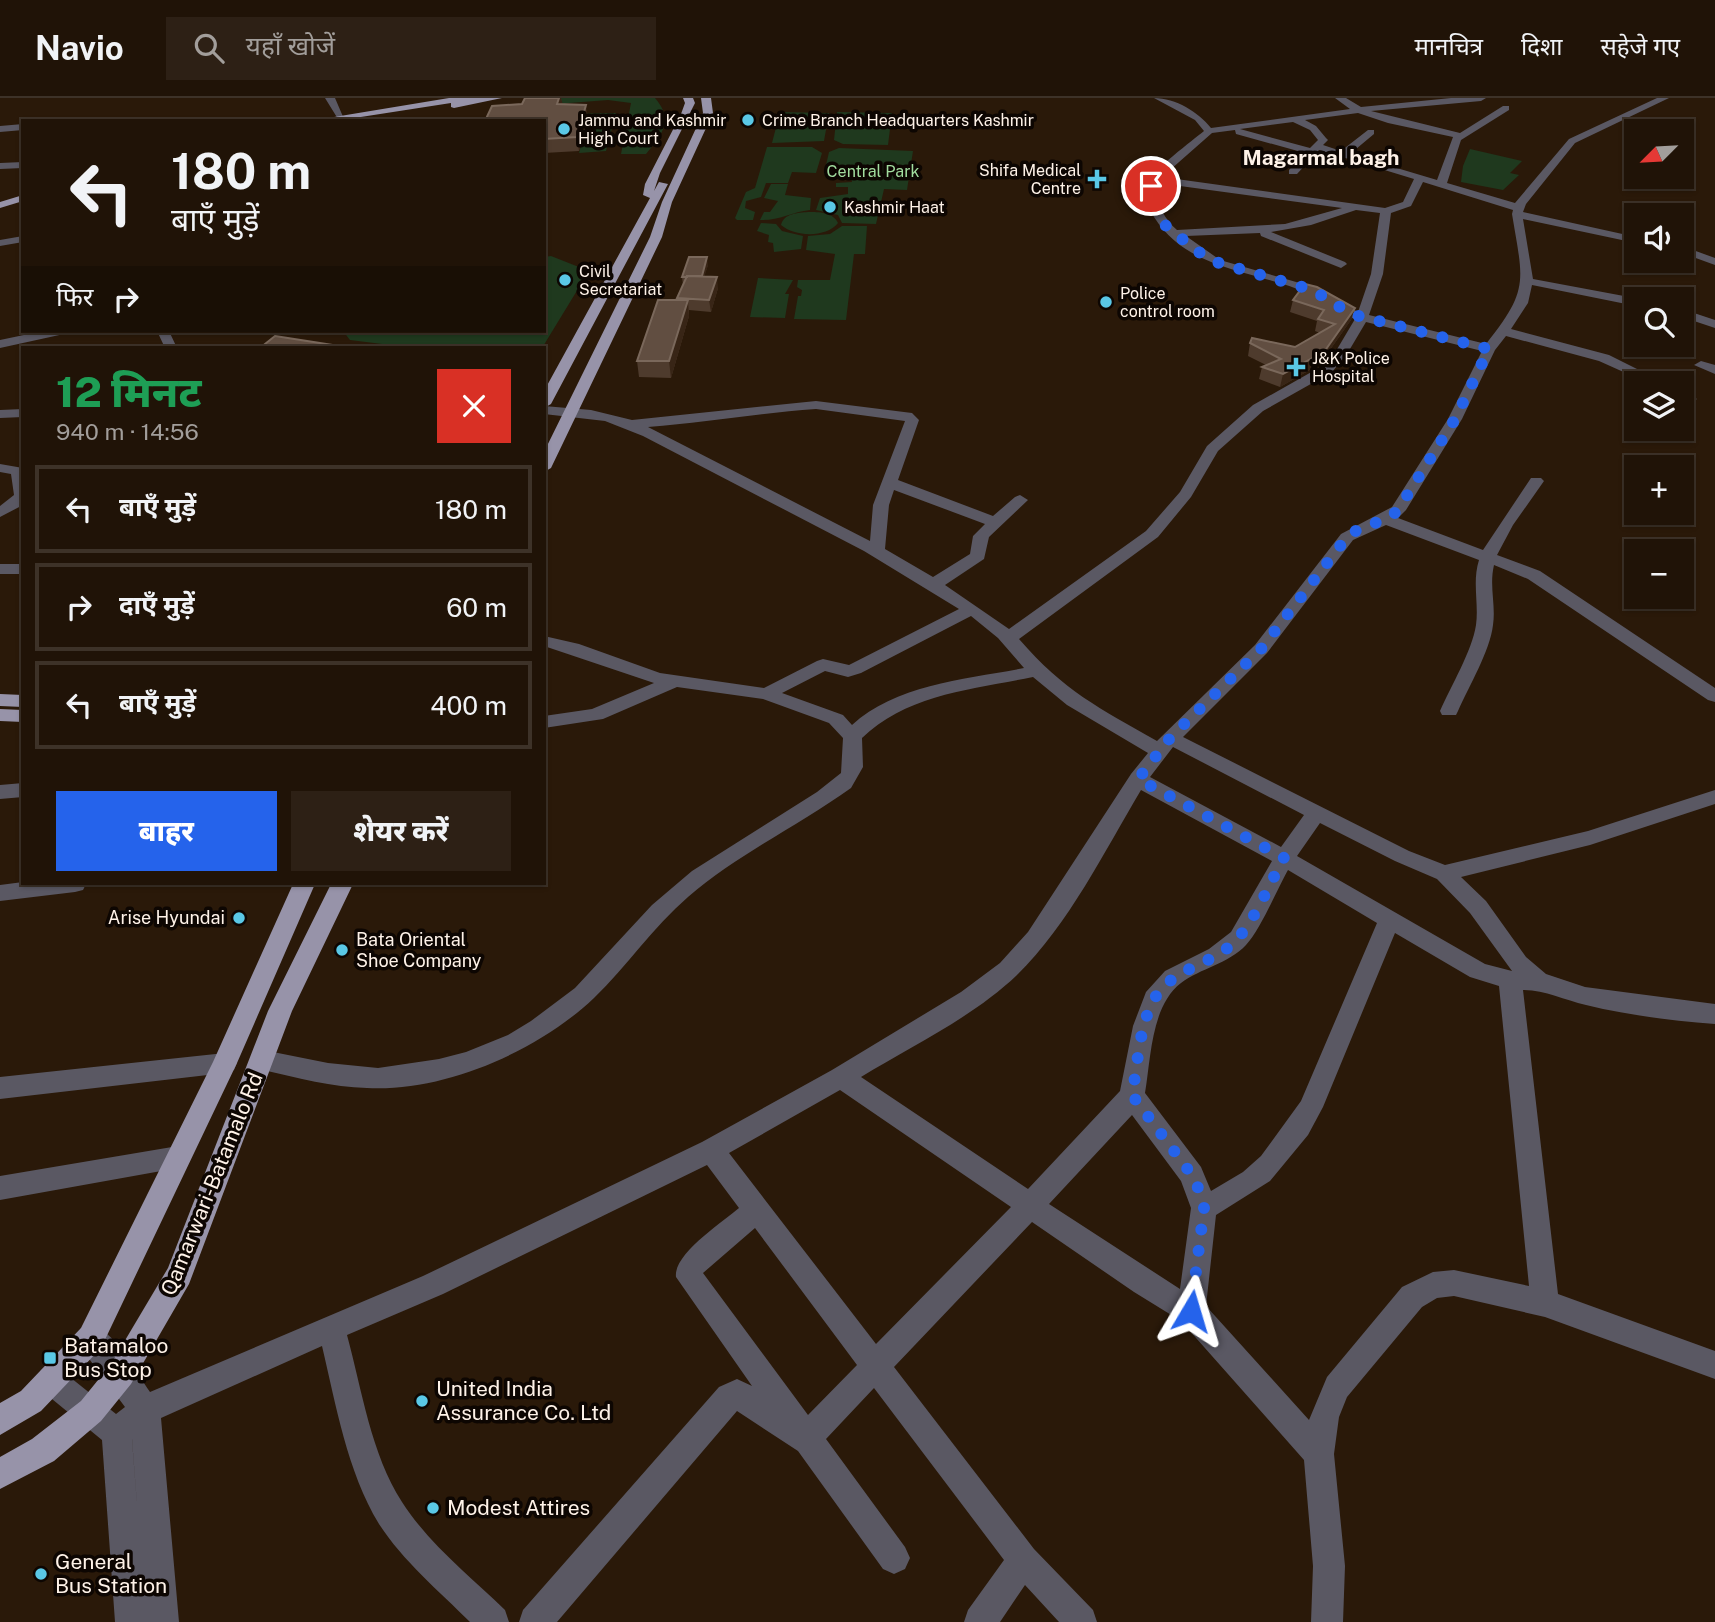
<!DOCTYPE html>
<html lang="hi">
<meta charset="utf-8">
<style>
body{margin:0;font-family:"Public Sans","Noto Sans Devanagari",sans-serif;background:#2d2015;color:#f1f3f6;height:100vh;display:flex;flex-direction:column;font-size:26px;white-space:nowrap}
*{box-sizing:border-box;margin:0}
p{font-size:23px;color:#a29e9b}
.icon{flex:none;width:38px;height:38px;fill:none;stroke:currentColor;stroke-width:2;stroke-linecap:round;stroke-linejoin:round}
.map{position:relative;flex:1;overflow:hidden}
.panel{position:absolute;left:21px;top:248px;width:525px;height:539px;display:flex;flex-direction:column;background:#201307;border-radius:0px;box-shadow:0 2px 5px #0004,0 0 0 2px #3d3228}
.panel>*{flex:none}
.guide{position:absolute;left:21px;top:21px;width:525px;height:214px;border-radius:0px;box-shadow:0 2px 5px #0004,0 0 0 2px #3d3228;background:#201307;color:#f1f3f6;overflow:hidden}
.needle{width:46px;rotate:246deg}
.buttons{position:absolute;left:1624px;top:21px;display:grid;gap:14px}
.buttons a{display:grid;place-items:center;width:70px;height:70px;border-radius:0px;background:#201307;box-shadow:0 2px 5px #0004,0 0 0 2px #3d3228;font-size:35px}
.pin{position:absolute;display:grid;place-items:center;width:60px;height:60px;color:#fff;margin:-30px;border:4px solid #fff;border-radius:50%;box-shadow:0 2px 7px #0007}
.me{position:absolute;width:77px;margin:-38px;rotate:7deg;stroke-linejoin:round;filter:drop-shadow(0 0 5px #0008)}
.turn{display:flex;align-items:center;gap:24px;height:147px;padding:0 35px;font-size:32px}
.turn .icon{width:91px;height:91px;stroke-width:2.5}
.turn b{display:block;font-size:49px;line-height:60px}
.then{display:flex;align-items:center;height:66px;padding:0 35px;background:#0003;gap:14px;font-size:26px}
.round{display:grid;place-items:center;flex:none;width:74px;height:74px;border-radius:0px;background:#2d2015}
.headline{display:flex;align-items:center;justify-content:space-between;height:119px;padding:0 35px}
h1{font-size:42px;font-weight:800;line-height:52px;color:#1e9e55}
.primary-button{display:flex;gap:14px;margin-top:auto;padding:14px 35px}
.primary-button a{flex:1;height:80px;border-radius:0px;background:#2563eb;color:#fff;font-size:28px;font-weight:800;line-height:80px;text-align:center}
.primary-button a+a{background:#2d2015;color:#f1f3f6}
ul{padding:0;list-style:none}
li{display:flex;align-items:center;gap:21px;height:88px;margin:0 14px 10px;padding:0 21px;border:4px solid #3d3228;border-radius:0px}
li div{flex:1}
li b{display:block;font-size:26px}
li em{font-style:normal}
header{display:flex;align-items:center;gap:42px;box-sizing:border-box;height:98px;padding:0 35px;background:#201307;border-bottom:2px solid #3d3228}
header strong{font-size:33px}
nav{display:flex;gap:38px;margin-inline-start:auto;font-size:24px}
.search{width:490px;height:63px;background:#2d2015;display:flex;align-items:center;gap:18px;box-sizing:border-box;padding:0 24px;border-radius:0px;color:#a29e9b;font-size:26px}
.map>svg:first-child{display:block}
.green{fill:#1f391e}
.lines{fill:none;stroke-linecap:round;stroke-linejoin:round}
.minor{fill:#5a5863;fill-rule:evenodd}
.major{fill:#9793a9;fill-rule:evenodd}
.wall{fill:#4e3b2d}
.shaded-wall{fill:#382516}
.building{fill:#614e41;stroke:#7a685b;stroke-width:2}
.route{stroke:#2563eb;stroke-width:12;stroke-dasharray:0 21.6}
.poi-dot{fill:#5ac8e6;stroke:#0d0602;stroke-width:2.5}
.labels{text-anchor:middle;stroke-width:7;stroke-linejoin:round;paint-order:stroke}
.far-poi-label{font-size:16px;fill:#fef2e8;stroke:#0d0602;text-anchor:start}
.far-park-label{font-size:16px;fill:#a2dd9f;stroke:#0d0602}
.poi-label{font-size:18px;fill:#fef2e8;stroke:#0d0602;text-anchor:end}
.far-district-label{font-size:21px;font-weight:bold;fill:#fef2e8;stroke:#0d0602}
.near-street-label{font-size:21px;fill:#fef2e8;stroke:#0d0602}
.near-poi-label{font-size:21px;fill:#fef2e8;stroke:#0d0602;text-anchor:start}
</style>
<header>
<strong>Navio</strong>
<div class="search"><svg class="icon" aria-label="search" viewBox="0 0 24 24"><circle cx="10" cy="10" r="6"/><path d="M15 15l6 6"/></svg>यहाँ खोजें</div>
<nav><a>मानचित्र</a><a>दिशा</a><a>सहेजे गए</a></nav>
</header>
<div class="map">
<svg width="1715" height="1524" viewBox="0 0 1715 1524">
<rect width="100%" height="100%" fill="#2a1909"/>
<path class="green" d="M 550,0 L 655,0 C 674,22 663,35 646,56 L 621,56 L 631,5 L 608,2 L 556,6 Z
M 780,14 L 829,15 L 824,43 L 772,45 Z
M 837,14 L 892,15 L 888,47 L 843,46 L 834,42 Z
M 616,15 L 606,53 L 579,55 L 589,18 L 559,16 Z
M 767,49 L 812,49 L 822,55 L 816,75 L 792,74 L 788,85 L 766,85 L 761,99 L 746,103 L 745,110 L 755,114 L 753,122 L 737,122 L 735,120 L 746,94 L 755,90 Z
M 839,50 L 913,53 L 907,92 L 884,91 L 876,126 L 842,125 L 838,117 L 816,112 L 820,100 L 848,96 L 848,89 L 836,89 L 836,85 L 852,84 L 851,77 L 824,76 L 829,54 Z
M 1470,51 L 1522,63 L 1510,75 L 1519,77 L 1503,92 L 1461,84 L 1463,68 Z
M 771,86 L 788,86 L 785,97 L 811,100 L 810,112 C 792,114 778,123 760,122 L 764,114 L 770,114 L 778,103 L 764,100 Z
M 808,114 C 819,114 833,114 838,125 C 826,140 795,139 781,127 C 784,115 798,115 808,114 Z
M 761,125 L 776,126 L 782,133 L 803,138 L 801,151 L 774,154 L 773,145 L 768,144 L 769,137 L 757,133 Z
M 842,128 L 867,128 L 865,156 L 854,156 L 846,222 L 794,221 L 798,198 L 801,198 L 802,192 L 797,189 L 798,182 L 830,182 L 835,156 L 806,152 L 808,138 L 830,136 Z
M 551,158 L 589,173 L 542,250 L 414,250 L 350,242 L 343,233 L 544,233 L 544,159 Z
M 758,180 L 793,182 L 785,196 L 789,196 L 785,220 L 750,219 Z"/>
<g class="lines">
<path class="minor" d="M 325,0 L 335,0 L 344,21 L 338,21 Z
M 1154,0 C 1176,0 1198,14 1211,30 L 1350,11 L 1335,0 L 1346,0 L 1361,9 L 1451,0 L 1486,0 L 1481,3 L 1371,13 L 1460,35 L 1503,8 L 1509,8 L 1509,12 L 1461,42 L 1447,85 L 1515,105 L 1569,41 L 1657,0 L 1669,0 L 1575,45 L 1526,106 L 1523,114 L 1636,139 L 1636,145 L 1523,121 L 1533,181 L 1640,201 L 1636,201 L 1636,208 L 1532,187 L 1528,205 L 1511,231 L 1609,257 L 1665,285 L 1648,285 L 1599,263 L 1506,238 L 1495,252 L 1462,321 L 1406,412 L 1398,420 L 1483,452 L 1531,380 L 1541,380 L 1544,383 L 1513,427 L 1497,457 L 1540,473 L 1715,590 L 1715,604 L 1708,602 L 1528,481 L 1494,467 C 1489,488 1496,507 1493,527 C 1490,553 1469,588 1458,613 L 1456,617 L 1442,617 L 1440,613 C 1451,588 1472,553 1476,527 C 1479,505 1472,484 1479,462 L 1386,427 L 1353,442 L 1267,555 L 1183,639 L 1409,753 L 1445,767 L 1588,733 L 1715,692 L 1715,706 L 1590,747 L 1461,779 L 1486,803 L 1526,859 L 1546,876 L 1585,889 L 1715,906 L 1715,926 C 1672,923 1627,917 1586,907 C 1564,902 1545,892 1523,892 L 1558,1196 L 1715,1253 L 1715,1281 L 1545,1219 L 1454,1198 L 1437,1200 L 1422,1209 L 1347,1299 L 1339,1319 L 1334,1356 L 1345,1468 L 1343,1524 L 1311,1524 L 1313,1468 L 1304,1362 L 1181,1223 L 1134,1194 L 1032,1124 L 894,1269 L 1034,1451 L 1093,1512 L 1097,1524 L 1059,1524 L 1025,1487 L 1000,1524 L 964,1524 L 968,1512 L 1004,1462 L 874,1290 L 826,1341 L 905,1449 L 910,1460 L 905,1471 L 894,1476 L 883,1471 L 798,1353 L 737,1313 L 557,1524 L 519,1524 L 523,1512 L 719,1289 L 737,1281 L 752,1288 L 676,1179 C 673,1156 723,1124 739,1110 L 707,1067 L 443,1196 L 347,1237 C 362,1292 371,1356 402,1404 C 429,1446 470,1478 505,1512 L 509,1524 L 470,1524 C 439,1493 403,1463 379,1426 C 347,1373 336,1307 322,1248 L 161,1320 L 179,1524 L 115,1524 L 102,1342 L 41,1292 L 36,1282 L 41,1272 L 51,1267 L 61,1272 L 116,1316 L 125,1309 L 81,1250 L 77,1240 L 81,1230 L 91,1226 C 117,1236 135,1272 150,1294 L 423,1178 L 702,1044 L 832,972 L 961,894 L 1000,865 L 1028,834 L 1131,676 L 1148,655 L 1067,607 L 1033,579 C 974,591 907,596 862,640 L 863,669 L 851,690 C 798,728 738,756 688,799 C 653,829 627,868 594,900 C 538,953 445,994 367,990 C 332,989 298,980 263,972 L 254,969 L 251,962 L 254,955 L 263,952 L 328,965 L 378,970 L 439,961 L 466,954 L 508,937 L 531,923 L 575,890 L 652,807 L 692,773 L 817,694 L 841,675 L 843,640 L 829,625 L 763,601 L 677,589 L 603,621 L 544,630 L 544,618 L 592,611 L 654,585 L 544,548 L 544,538 L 579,546 L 660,575 L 764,590 L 817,563 L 823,561 L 849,567 L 959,511 L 864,453 L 643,338 L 605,323 L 544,316 L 544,308 L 591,312 L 632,322 L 816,303 L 912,315 L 919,322 L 898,382 L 993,418 L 1015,399 L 1020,397 L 1028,402 L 989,439 L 984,461 L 945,487 L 1009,531 L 1146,433 L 1180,394 L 1207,348 L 1253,307 L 1322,268 L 1336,253 L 1355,221 C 1337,216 1325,202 1308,195 C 1254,172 1188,173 1154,119 C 1148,108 1144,96 1148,83 C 1152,73 1193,42 1204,33 L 1195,22 ZM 1358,15 L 1388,25 L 1453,39 L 1437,82 L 1350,56 L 1374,36 L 1374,32 L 1368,32 L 1341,53 L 1323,47 L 1328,42 L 1326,40 L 1316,28 L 1305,22 ZM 1293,24 L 1310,32 L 1318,42 L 1310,50 L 1240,31 ZM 1235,32 L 1236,36 L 1305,55 L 1289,72 L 1289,76 L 1297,76 L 1319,52 L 1414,81 L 1403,104 L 1385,110 L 1162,79 L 1212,35 ZM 1423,84 L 1513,112 L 1512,116 C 1523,183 1530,191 1486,246 L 1369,217 L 1383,176 L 1391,115 L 1411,108 ZM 1158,85 L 1342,110 L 1285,126 L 1177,132 C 1163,120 1155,104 1158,85 ZM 1356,112 L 1380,115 L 1371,176 L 1358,214 L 1317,190 L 1220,162 L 1186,138 L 1260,135 L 1261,138 L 1341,170 L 1347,166 L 1345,164 L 1271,134 L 1311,127 ZM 1366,224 L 1482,253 L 1448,321 L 1392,409 L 1341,436 L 1255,547 L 1157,643 C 1099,610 1064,593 1019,541 L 1158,439 L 1191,399 L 1218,353 L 1263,313 L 1332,274 L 1347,256 ZM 816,311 L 905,323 L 873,407 L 870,443 L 648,329 C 705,325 760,315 816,311 ZM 894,392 L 985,426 L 973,438 L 970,456 L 933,479 L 885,451 L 889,407 ZM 971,518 L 998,540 L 1024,570 C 967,581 896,586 852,627 L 843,617 L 782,595 L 825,573 L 848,579 L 861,575 ZM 1173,649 L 1304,717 L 1281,749 L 1150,679 ZM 1141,692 L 1272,763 L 1231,834 L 1209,851 L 1165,873 L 1146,894 L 1133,928 L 1120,993 L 1028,1091 L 861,979 C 912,948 973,919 1017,877 C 1069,826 1104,754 1141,692 ZM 1320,725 L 1395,763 L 1437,781 L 1470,815 L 1512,873 L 1485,866 L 1297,758 ZM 1288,772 L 1377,825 L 1301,1003 L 1261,1058 L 1243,1074 L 1211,1093 L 1201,1069 L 1145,995 C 1151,960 1151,908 1181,885 C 1201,870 1228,866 1246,847 C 1260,832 1277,792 1288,772 ZM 1395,835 L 1470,879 L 1499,888 L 1529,1188 L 1454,1172 L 1433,1174 L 1402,1189 L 1327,1279 L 1309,1322 L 1206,1208 L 1216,1117 L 1270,1083 L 1308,1037 L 1323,1009 ZM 840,992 L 1011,1109 L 876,1246 L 729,1055 ZM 1132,1017 L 1181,1083 L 1191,1110 L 1180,1191 L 1049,1106 ZM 755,1130 L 857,1267 L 808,1317 L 703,1175 ZM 132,1341 L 139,1432 L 132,1342 Z
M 23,26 L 23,32 L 0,34 L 0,28 Z
M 23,64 L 23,70 L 0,71 L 0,65 Z
M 23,138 L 23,144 L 0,148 L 0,142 Z
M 1682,148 L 1715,160 L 1715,167 L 1682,155 Z
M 1682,211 L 1715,222 L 1715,230 L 1682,219 Z
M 43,233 L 66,233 L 64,236 L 0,250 L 0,242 Z
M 157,233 L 169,233 L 177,250 L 165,250 Z
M 1701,263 L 1715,267 L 1715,276 L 1694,267 Z
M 1682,293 L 1697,301 L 1690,305 L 1682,302 Z
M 23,311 L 23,319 L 0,320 L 0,312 Z
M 0,366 L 23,370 L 23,407 L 0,419 L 0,408 L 14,397 L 11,376 L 0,374 Z
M 0,466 L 23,466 L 23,476 L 0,476 Z
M 23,685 L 23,699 L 0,701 L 0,687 Z
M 23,784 L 23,786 L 86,786 L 83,792 L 75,794 L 0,803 L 0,787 Z
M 225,955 L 234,958 L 237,965 L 234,972 L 225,975 L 0,1001 L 0,979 Z
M 178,1048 L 187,1051 L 191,1059 L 187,1067 L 178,1070 L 0,1102 L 0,1078 Z"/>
<path class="major" d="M 449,0 L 502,0 L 454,10 L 451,9 L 451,5 L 335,23 L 310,23 Z
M 683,0 L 693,0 L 695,5 L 660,75 L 654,93 L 659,84 L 668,86 L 551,306 L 544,310 L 544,293 L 650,100 L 643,97 L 645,86 L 681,16 L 685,5 Z
M 701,0 L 711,0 L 713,15 L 672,104 L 662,139 L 551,370 L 544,374 L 544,354 L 650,139 L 662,104 L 703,15 Z
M 23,97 L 23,103 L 0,110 L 0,104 Z
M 0,596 L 23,597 L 23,609 L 0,608 Z
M 0,611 L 23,612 L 23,624 L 0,623 Z
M 293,786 L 315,786 L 237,965 L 101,1250 L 41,1313 L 0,1337 L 0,1305 L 21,1293 L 81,1230 L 213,964 Z
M 331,786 L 353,786 L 292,913 L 189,1186 L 131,1286 L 101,1323 L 54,1363 L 0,1391 L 0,1359 L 32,1341 L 81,1303 L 111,1266 L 168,1170 L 268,913 Z"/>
</g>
<path class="wall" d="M 525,0 L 561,0 L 562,6 L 588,20 L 579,53 L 544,55 L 544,23 L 522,6 Z
M 708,167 L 704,178 L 718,190 L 711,214 L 689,212 L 689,218 L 671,280 L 639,279 L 637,263 L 678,202 L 677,200 L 683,187 L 682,179 Z
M 1293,202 L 1355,210 L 1351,222 L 1320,266 L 1280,289 L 1259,281 L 1262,269 L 1266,267 L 1248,258 L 1250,245 L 1295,249 L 1320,235 L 1315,233 L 1317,223 L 1290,214 Z"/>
<path class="shaded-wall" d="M 559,0 L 561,0 L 563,7 L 557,6 Z
M 586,7 L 588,20 L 579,53 L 577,39 Z
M 707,159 L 708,167 L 702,187 L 701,179 Z
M 717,179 L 718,190 L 711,214 L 709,202 Z
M 688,202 L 689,218 L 671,280 L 669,263 Z
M 1355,210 L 1351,222 L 1320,266 L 1280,289 L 1283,276 Z"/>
<path class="building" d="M 525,0 L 559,0 L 557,6 L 586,7 L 577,39 L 544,41 L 546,30 L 544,30 L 544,23 L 485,23 L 492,8 L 522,6 Z
M 689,159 L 707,159 L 702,178 L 687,178 L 687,179 L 682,179 Z
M 687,178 L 717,179 L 709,202 L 677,200 Z
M 1305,186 L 1317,189 L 1355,210 L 1324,254 L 1283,276 L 1262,269 L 1281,261 L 1250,245 L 1252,240 L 1295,249 L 1335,226 L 1318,221 L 1324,212 L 1293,202 Z
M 658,202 L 688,202 L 669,263 L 637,263 Z
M 275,238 L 352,250 L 260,250 Z"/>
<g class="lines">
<path class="route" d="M 1151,88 L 1155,111 L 1165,127 L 1197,153 L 1216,164 L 1313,192 L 1351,216 L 1489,251 L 1455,321 L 1398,412 C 1384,426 1362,426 1347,439 L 1261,551 L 1170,640 L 1138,681 L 1284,760 C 1269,786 1253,828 1231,847 C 1207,868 1175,870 1156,898 C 1139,925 1138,966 1132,997 L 1192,1077 L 1199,1092 L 1204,1110 L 1191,1213"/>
</g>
<g class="poi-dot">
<circle cx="748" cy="22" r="7"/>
<circle cx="564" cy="31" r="7"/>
<path d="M1093.5 70.5h7v7h7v7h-7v7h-7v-7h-7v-7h7z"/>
<circle cx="830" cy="109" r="7"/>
<circle cx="565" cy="182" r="7"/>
<circle cx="1106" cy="204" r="7"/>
<path d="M1292.5 258.5h7v7h7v7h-7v7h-7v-7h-7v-7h7z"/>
<circle cx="239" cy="820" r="7"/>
<circle cx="342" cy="852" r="7"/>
<rect x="43" y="1253" width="14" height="14" rx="3.5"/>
<circle cx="422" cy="1303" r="7"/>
<circle cx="433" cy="1410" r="7"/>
<circle cx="41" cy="1476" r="7"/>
</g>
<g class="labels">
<g class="far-poi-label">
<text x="578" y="28">Jammu and Kashmir<tspan x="578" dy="18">High Court</tspan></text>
<text x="762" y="28">Crime Branch Headquarters Kashmir</text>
<text x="1081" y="78" text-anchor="end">Shifa Medical<tspan x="1081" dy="18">Centre</tspan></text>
<text x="844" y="115">Kashmir Haat</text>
<text x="579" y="179">Civil<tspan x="579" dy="18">Secretariat</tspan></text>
<text x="1120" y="201">Police<tspan x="1120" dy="18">control room</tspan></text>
<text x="1312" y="266">J&amp;K Police<tspan x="1312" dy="18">Hospital</tspan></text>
</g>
<g class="far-park-label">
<text x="873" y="79">Central Park</text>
</g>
<g class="poi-label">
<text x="225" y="826">Arise Hyundai</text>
<text x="356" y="848" text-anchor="start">Bata Oriental<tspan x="356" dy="21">Shoe Company</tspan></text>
</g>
<g class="far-district-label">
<text x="1321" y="67">Magarmal bagh</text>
</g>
<g class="near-street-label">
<text transform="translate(212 1086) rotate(-68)" y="7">Qamarwari-Batamalo Rd</text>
</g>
<g class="near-poi-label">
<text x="64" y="1255">Batamaloo<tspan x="64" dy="24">Bus Stop</tspan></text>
<text x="436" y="1298">United India<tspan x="436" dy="24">Assurance Co. Ltd</tspan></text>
<text x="447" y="1417">Modest Attires</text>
<text x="55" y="1471">General<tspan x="55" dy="24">Bus Station</tspan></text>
</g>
</g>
</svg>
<div class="buttons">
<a><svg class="needle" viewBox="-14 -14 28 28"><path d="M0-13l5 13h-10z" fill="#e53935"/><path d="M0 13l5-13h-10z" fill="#a29e9b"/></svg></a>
<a><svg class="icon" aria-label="sound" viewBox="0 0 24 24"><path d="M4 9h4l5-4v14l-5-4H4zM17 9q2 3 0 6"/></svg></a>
<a><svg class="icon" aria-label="search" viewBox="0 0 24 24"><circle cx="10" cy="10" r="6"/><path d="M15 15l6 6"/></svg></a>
<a><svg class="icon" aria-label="layers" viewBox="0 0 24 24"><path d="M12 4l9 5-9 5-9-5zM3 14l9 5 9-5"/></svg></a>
<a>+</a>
<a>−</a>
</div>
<div class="pin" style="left:1151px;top:88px;background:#d93025"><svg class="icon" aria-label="arrive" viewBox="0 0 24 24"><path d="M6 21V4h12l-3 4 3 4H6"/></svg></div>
<svg class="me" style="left:1191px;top:1213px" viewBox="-20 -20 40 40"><path d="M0-17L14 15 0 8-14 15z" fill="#2563eb" stroke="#fff" stroke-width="4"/></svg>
<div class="guide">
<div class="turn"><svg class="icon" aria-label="left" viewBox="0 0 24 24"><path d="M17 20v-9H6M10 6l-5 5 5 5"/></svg><div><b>180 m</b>बाएँ मुड़ें</div></div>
<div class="then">फिर<svg class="icon" aria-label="right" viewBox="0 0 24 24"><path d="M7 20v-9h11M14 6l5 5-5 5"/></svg></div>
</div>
<section class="panel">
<div class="headline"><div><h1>12 मिनट</h1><p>940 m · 14:56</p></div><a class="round" style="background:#d93025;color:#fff"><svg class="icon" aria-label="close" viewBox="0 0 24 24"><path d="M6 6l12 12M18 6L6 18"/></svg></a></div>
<ul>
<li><svg class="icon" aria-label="left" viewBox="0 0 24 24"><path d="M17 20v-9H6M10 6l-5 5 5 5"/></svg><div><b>बाएँ मुड़ें</b></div><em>180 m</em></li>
<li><svg class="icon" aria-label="right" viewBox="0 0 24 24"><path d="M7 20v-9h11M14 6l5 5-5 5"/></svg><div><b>दाएँ मुड़ें</b></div><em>60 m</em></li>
<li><svg class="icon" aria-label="left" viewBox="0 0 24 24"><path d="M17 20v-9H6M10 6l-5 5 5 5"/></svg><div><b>बाएँ मुड़ें</b></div><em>400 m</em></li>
</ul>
<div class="primary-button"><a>बाहर</a><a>शेयर करें</a></div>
</section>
</div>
